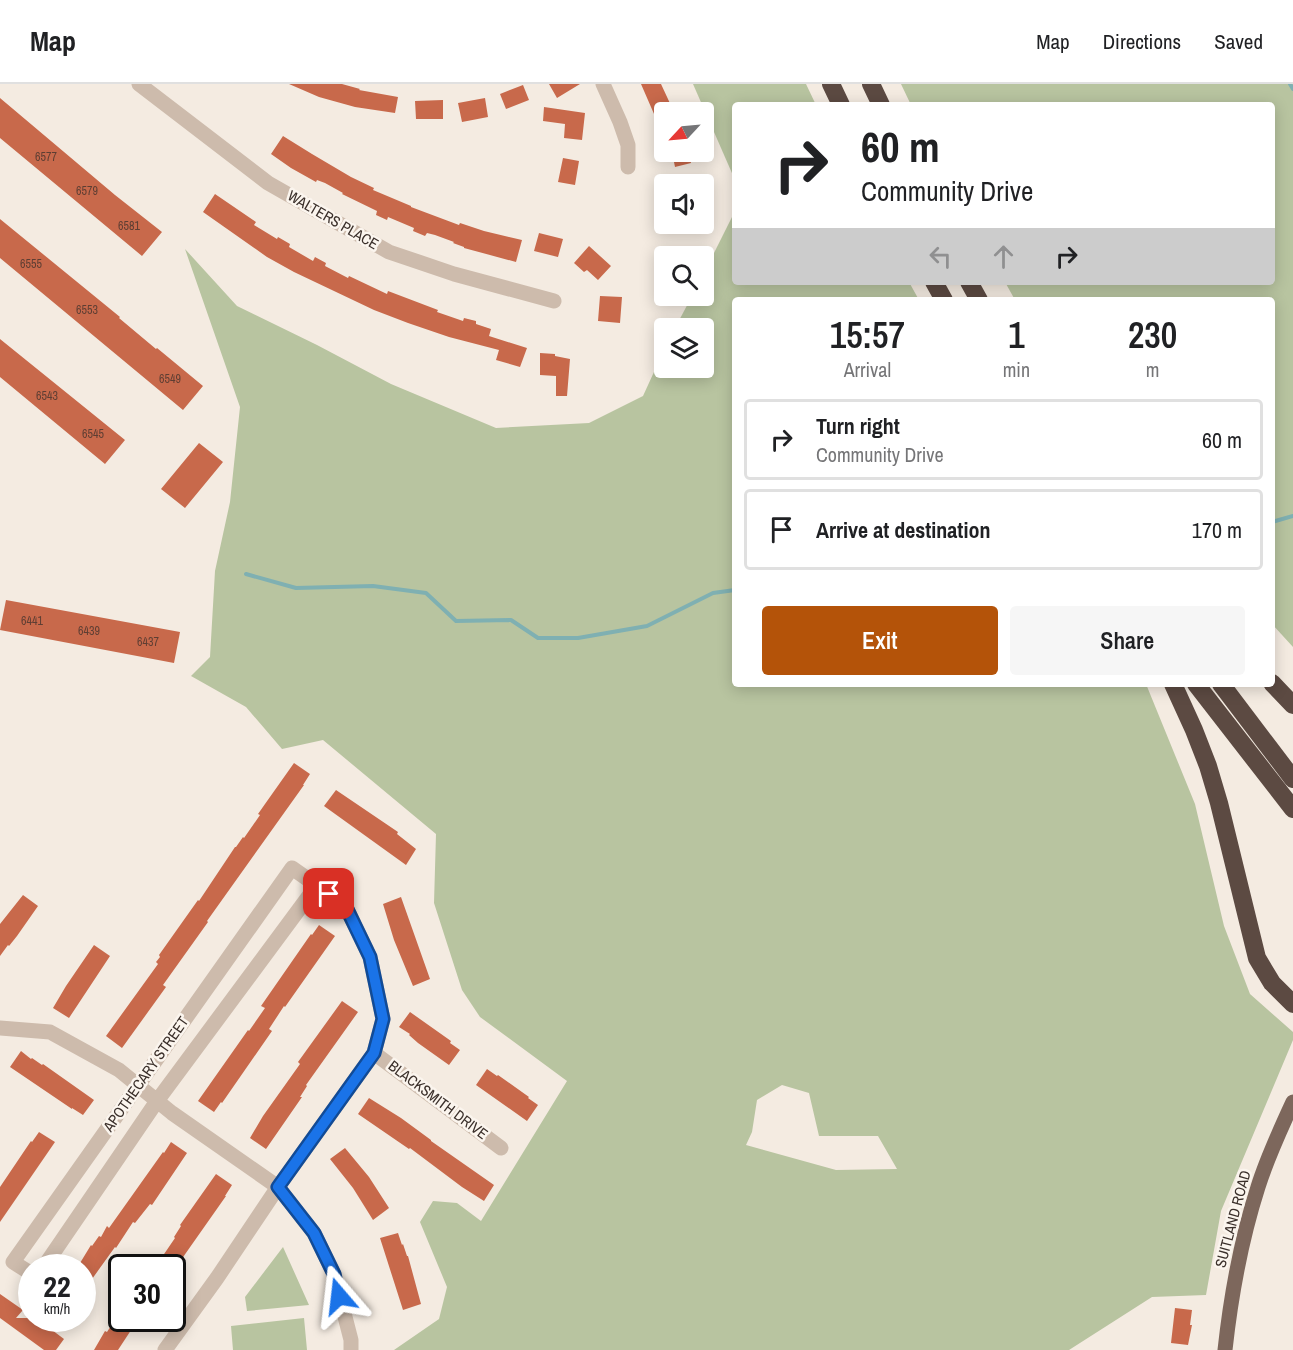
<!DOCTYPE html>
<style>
body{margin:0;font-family:"Archivo Narrow",sans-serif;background:#f6f6f6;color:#202124;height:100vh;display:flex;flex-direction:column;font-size:22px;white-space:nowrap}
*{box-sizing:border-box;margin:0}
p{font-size:20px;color:#757577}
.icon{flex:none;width:33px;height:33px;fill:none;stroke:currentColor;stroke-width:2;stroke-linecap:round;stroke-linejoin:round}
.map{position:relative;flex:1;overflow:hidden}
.sheet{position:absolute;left:732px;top:213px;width:543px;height:390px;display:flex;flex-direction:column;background:#fff;border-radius:6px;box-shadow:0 3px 15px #0003}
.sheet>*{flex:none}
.top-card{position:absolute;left:732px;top:18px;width:543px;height:183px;border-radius:6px;box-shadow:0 3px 15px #0003;background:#fff;color:#202124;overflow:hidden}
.needle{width:39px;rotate:244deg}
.controls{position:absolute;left:654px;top:18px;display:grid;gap:12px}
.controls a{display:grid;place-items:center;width:60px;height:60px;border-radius:6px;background:#fff;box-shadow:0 3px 15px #0003;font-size:30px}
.speed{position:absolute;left:18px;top:1170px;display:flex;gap:12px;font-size:30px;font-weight:700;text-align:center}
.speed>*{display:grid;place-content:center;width:78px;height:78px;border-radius:50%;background:#fff;box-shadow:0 3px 15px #0003;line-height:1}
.speed small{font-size:15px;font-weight:400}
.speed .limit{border:3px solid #111;border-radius:9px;background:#fff;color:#111}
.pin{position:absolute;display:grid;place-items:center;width:51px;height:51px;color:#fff;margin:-26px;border-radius:12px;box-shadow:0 3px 9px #0006}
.me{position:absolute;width:66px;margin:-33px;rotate:343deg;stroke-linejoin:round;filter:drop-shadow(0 0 4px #0008)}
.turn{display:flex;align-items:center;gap:21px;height:126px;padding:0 30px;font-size:27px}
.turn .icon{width:78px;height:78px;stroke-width:2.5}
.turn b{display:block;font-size:42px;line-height:51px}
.lanes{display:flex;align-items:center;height:57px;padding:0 30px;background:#0003;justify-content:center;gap:30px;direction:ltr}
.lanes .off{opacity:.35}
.eta{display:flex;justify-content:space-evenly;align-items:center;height:102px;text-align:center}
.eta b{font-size:36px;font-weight:600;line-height:42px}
.button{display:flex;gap:12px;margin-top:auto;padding:12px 30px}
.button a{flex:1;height:69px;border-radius:6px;background:#b45309;color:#fff;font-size:24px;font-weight:600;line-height:69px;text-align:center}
.button a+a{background:#f6f6f6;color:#202124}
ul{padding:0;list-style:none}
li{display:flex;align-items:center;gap:18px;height:81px;margin:0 12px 9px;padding:0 18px;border:3px solid #e0e0e0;border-radius:6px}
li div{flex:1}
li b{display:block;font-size:22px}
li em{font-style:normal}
header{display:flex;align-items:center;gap:36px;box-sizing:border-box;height:84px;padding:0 30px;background:#fff;border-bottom:2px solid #e0e0e0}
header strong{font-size:28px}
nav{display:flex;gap:33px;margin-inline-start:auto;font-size:21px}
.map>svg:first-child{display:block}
.green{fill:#b8c4a0;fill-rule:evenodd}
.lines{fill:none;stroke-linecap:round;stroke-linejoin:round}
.stream{stroke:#7fb0b2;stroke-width:4}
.building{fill:#c8694b}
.minor{stroke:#cdbbac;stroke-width:15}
.major{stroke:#7d675c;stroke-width:15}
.highway{stroke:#5c4a42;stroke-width:18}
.route-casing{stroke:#114b97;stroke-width:15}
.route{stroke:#1a73e8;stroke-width:10}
.labels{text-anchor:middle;stroke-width:5;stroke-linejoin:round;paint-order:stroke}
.number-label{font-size:12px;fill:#5e3e33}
.street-label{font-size:15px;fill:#3b302b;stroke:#fbf5ee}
</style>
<header>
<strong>Map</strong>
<nav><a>Map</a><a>Directions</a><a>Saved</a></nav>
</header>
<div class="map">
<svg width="1293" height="1266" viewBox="0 0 1293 1266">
<rect width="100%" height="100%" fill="#f4ebe1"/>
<path class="green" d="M 693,0 L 806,0 L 816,21 L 735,21 L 735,96 Z
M 901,0 L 1293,0 L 1293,563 L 1272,540 L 1272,216 L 1015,216 L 1005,198 L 1272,198 L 1272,21 L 911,21 Z
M 735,127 L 735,198 L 909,198 L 919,216 L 735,216 L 735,600 L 1146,600 L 1195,720 L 1224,842 L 1250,910 L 1293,948 L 1293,956 L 1221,1127 L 1206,1211 L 1152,1213 L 1069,1266 L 394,1266 L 439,1235 L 447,1203 L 420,1138 L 433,1117 L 457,1119 L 481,1137 L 567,997 L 480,933 L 462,906 L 434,819 L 436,750 L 323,656 L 282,665 L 246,623 L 191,592 L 210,573 L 215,487 L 230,418 L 240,323 L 185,165 L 237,222 L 317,261 L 391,300 L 496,344 L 589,339 L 643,312 L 664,266 L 664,284 L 704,284 L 704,244 L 675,244 L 692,212 L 704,212 L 704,189 ZM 782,1001 L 809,1009 L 819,1052 L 878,1052 L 897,1085 L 836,1086 L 746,1061 L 752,1048 L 757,1016 Z
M 283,1163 L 309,1221 L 247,1227 L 245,1213 Z
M 304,1234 L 307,1266 L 233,1266 L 231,1242 Z"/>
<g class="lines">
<path class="stream" d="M 1290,0 L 1293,5
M 1272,438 L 1293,432
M 246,490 L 296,504 L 373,502 L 426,509 L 456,537 L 511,536 L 538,554 L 578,554 L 647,542 L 713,509 L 735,506"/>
</g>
<path class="building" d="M 289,0 L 342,0 L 360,5 L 359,6 L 398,13 L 395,29 L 355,23 L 319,13 Z
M 549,0 L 580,0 L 557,14 Z
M 641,0 L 661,0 L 674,28 L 664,28 L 664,53 Z
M 523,1 L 529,16 L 506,25 L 500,10 Z
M 0,14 L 115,111 L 162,148 L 142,172 L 0,54 Z
M 485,14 L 488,33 L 462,38 L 458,19 Z
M 443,16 L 443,35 L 416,35 L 415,17 Z
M 544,23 L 585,29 L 582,56 L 564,54 L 565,40 L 543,37 Z
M 283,52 L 312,70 L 351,93 L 374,104 L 373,106 L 411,122 L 411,123 L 459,141 L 460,139 L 484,147 L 522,156 L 516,178 L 464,164 L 464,163 L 453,159 L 454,158 L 435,151 L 427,149 L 425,152 L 413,147 L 414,144 L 388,133 L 387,136 L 376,131 L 377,127 L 342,110 L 343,109 L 325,99 L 317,96 L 316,98 L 291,84 L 271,70 Z
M 672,68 L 689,68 L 691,79 L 675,83 Z
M 563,74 L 579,77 L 575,101 L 558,98 Z
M 215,110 L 256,138 L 254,141 L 277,155 L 278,153 L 290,160 L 289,163 L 313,177 L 315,173 L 326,179 L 325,182 L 348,194 L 349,192 L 387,210 L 388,207 L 438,226 L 437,228 L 463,237 L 464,234 L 476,237 L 476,240 L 491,245 L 489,252 L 527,264 L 520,283 L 496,276 L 499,266 L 449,253 L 408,239 L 374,226 L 294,188 L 267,173 L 203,128 Z
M 0,135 L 120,233 L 119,234 L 156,265 L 157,264 L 203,302 L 183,326 L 0,174 Z
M 539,149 L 563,155 L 558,173 L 534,167 Z
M 589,162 L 611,182 L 598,196 L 587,186 L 584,188 L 574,179 Z
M 600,212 L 622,213 L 620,239 L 598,237 Z
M 0,255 L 125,356 L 105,380 L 0,293 Z
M 540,269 L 555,270 L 555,272 L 570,275 L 567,312 L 556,312 L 556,292 L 540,291 Z
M 199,359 L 223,378 L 185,424 L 161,405 Z
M 6,516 L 180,548 L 174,579 L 0,546 Z
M 294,679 L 310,690 L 303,701 L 304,701 L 207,837 L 208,838 L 163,901 L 166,903 L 122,964 L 106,952 L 158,880 L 156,878 L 160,873 L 159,871 L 198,816 L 199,817 L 235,763 L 236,763 L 243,753 L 244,754 L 260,731 L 258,730 L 265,720 Z
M 336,706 L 398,748 L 397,750 L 416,765 L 406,781 L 324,722 Z
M 23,811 L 38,822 L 17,852 L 9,862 L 8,861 L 0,872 L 0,840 Z
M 401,813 L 430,895 L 413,902 L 394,856 L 383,820 Z
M 319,841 L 335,852 L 285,923 L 284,922 L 269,945 L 272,947 L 222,1019 L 221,1018 L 214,1028 L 198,1017 L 248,946 L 249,947 L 265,924 L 261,922 L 311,850 L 312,851 Z
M 94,861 L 110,872 L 69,934 L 53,924 L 66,902 Z
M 342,917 L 358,928 L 306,1001 L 307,1002 L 300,1013 L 302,1013 L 266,1065 L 250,1054 L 263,1032 L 300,980 L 298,978 Z
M 410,928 L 451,957 L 450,959 L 460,966 L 449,981 L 418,959 L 409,951 L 410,950 L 399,943 Z
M 21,967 L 31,975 L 32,974 L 42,981 L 43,980 L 94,1016 L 83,1031 L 72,1024 L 72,1025 L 10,983 Z
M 487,985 L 497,992 L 498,991 L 529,1013 L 528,1014 L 538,1021 L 527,1037 L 476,1001 Z
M 369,1014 L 401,1034 L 431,1056 L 431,1057 L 494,1101 L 484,1117 L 462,1103 L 410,1064 L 409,1065 L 358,1030 Z
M 39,1048 L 55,1058 L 0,1138 L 0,1103 L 31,1057 L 32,1058 Z
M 171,1058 L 187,1069 L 152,1121 L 150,1120 L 135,1139 L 133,1138 L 116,1164 L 115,1163 L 82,1209 L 82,1184 L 77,1184 L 91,1161 L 92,1162 L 99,1152 L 101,1153 L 107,1142 L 109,1144 L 163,1068 L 164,1069 Z
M 345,1064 L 369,1093 L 389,1124 L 373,1136 L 353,1104 L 330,1075 Z
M 216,1090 L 232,1101 L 225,1112 L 226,1112 L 181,1176 L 183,1177 L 178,1184 L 156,1184 L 161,1176 L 160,1176 L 175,1154 L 174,1153 L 181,1142 L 180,1141 Z
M 398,1149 L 402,1161 L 403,1160 L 407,1172 L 408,1172 L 421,1220 L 403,1226 L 380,1154 Z
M 0,1210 L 23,1226 L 16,1234 L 36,1234 L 64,1255 L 56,1266 L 44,1266 L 0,1234 Z
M 1175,1224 L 1192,1226 L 1190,1241 L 1192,1241 L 1188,1261 L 1171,1259 Z
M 116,1234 L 139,1234 L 118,1266 L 94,1266 L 105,1247 L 107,1248 Z"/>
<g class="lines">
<path class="minor" d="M 139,0 L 268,99 L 389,168 L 454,190 L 554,217
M 603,0 L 620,38 L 628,61 L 628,83
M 0,944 L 50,948 L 119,986 L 172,1029 L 278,1103 L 314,1149 L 334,1190 L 351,1256 L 351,1266
M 374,969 L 501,1064
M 43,1184 L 157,1017 L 317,801
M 32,1190 L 13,1178 L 292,784 L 329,810 L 344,819 L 370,873 L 383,935 L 374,969 L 278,1103 L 217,1194 L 165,1266"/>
<path class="major" d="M 1225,1266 C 1231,1211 1241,1156 1258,1103 C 1267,1074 1280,1046 1293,1018"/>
<path class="highway" d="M 831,0 L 841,21
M 871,0 L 881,21
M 934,198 L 944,216
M 969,198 L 979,216
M 1272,599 L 1293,621
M 1173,600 L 1194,646 L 1208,682 L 1219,719 L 1257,874 L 1272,899 L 1293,920
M 1196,600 L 1293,725
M 1221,600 L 1293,695"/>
</g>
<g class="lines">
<defs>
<path id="route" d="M 329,810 L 344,819 L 370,873 L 383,935 L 374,969 L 278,1103 L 314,1149 L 334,1190 L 339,1212"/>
</defs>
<use href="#route" class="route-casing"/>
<use href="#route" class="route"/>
</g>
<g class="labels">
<g class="number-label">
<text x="46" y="77">6577</text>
<text x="87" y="111">6579</text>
<text x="129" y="146">6581</text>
<text x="31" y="184">6555</text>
<text x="87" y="230">6553</text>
<text x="170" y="299">6549</text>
<text x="47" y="316">6543</text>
<text x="93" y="354">6545</text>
<text x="32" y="541">6441</text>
<text x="89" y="551">6439</text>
<text x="148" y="562">6437</text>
</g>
<g class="street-label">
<text transform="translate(333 136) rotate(30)" y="5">WALTERS PLACE</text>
<text transform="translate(146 990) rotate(-55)" y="5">APOTHECARY STREET</text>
<text transform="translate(438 1016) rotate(37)" y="5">BLACKSMITH DRIVE</text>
<text transform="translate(1233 1135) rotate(-75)" y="5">SUITLAND ROAD</text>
</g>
</g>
</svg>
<div class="controls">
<a><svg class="needle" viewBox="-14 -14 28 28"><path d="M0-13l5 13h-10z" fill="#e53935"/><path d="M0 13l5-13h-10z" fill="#757577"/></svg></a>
<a><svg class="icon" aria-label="sound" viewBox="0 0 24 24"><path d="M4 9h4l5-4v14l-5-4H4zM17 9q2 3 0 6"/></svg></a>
<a><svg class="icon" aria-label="search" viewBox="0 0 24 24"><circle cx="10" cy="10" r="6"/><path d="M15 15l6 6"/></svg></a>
<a><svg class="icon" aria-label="layers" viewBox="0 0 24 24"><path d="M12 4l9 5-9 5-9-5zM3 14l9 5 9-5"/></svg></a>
</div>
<div class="speed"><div>22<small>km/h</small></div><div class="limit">30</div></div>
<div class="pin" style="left:329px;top:810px;background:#d93025"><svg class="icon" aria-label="arrive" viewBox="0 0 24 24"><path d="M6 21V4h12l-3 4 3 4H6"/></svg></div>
<svg class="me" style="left:339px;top:1212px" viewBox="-20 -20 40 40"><path d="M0-17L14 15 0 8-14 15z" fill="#1a73e8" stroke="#fff" stroke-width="4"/></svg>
<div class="top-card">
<div class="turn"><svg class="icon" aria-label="right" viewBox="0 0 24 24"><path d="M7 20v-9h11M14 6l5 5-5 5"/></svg><div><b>60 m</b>Community Drive</div></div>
<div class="lanes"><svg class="icon off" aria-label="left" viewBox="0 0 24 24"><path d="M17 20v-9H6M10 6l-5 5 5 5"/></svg><svg class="icon off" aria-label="ahead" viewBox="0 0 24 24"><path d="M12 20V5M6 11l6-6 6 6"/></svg><svg class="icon" aria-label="right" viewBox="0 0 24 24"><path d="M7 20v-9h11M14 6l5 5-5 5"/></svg></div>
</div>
<section class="sheet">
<div class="eta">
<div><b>15:57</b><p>Arrival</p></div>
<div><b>1</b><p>min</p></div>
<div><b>230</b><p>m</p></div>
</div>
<ul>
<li><svg class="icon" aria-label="right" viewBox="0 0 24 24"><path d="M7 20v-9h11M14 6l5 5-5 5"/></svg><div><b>Turn right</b><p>Community Drive</p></div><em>60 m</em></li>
<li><svg class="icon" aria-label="arrive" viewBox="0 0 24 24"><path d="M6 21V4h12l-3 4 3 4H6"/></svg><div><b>Arrive at destination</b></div><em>170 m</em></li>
</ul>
<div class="button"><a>Exit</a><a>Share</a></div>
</section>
</div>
